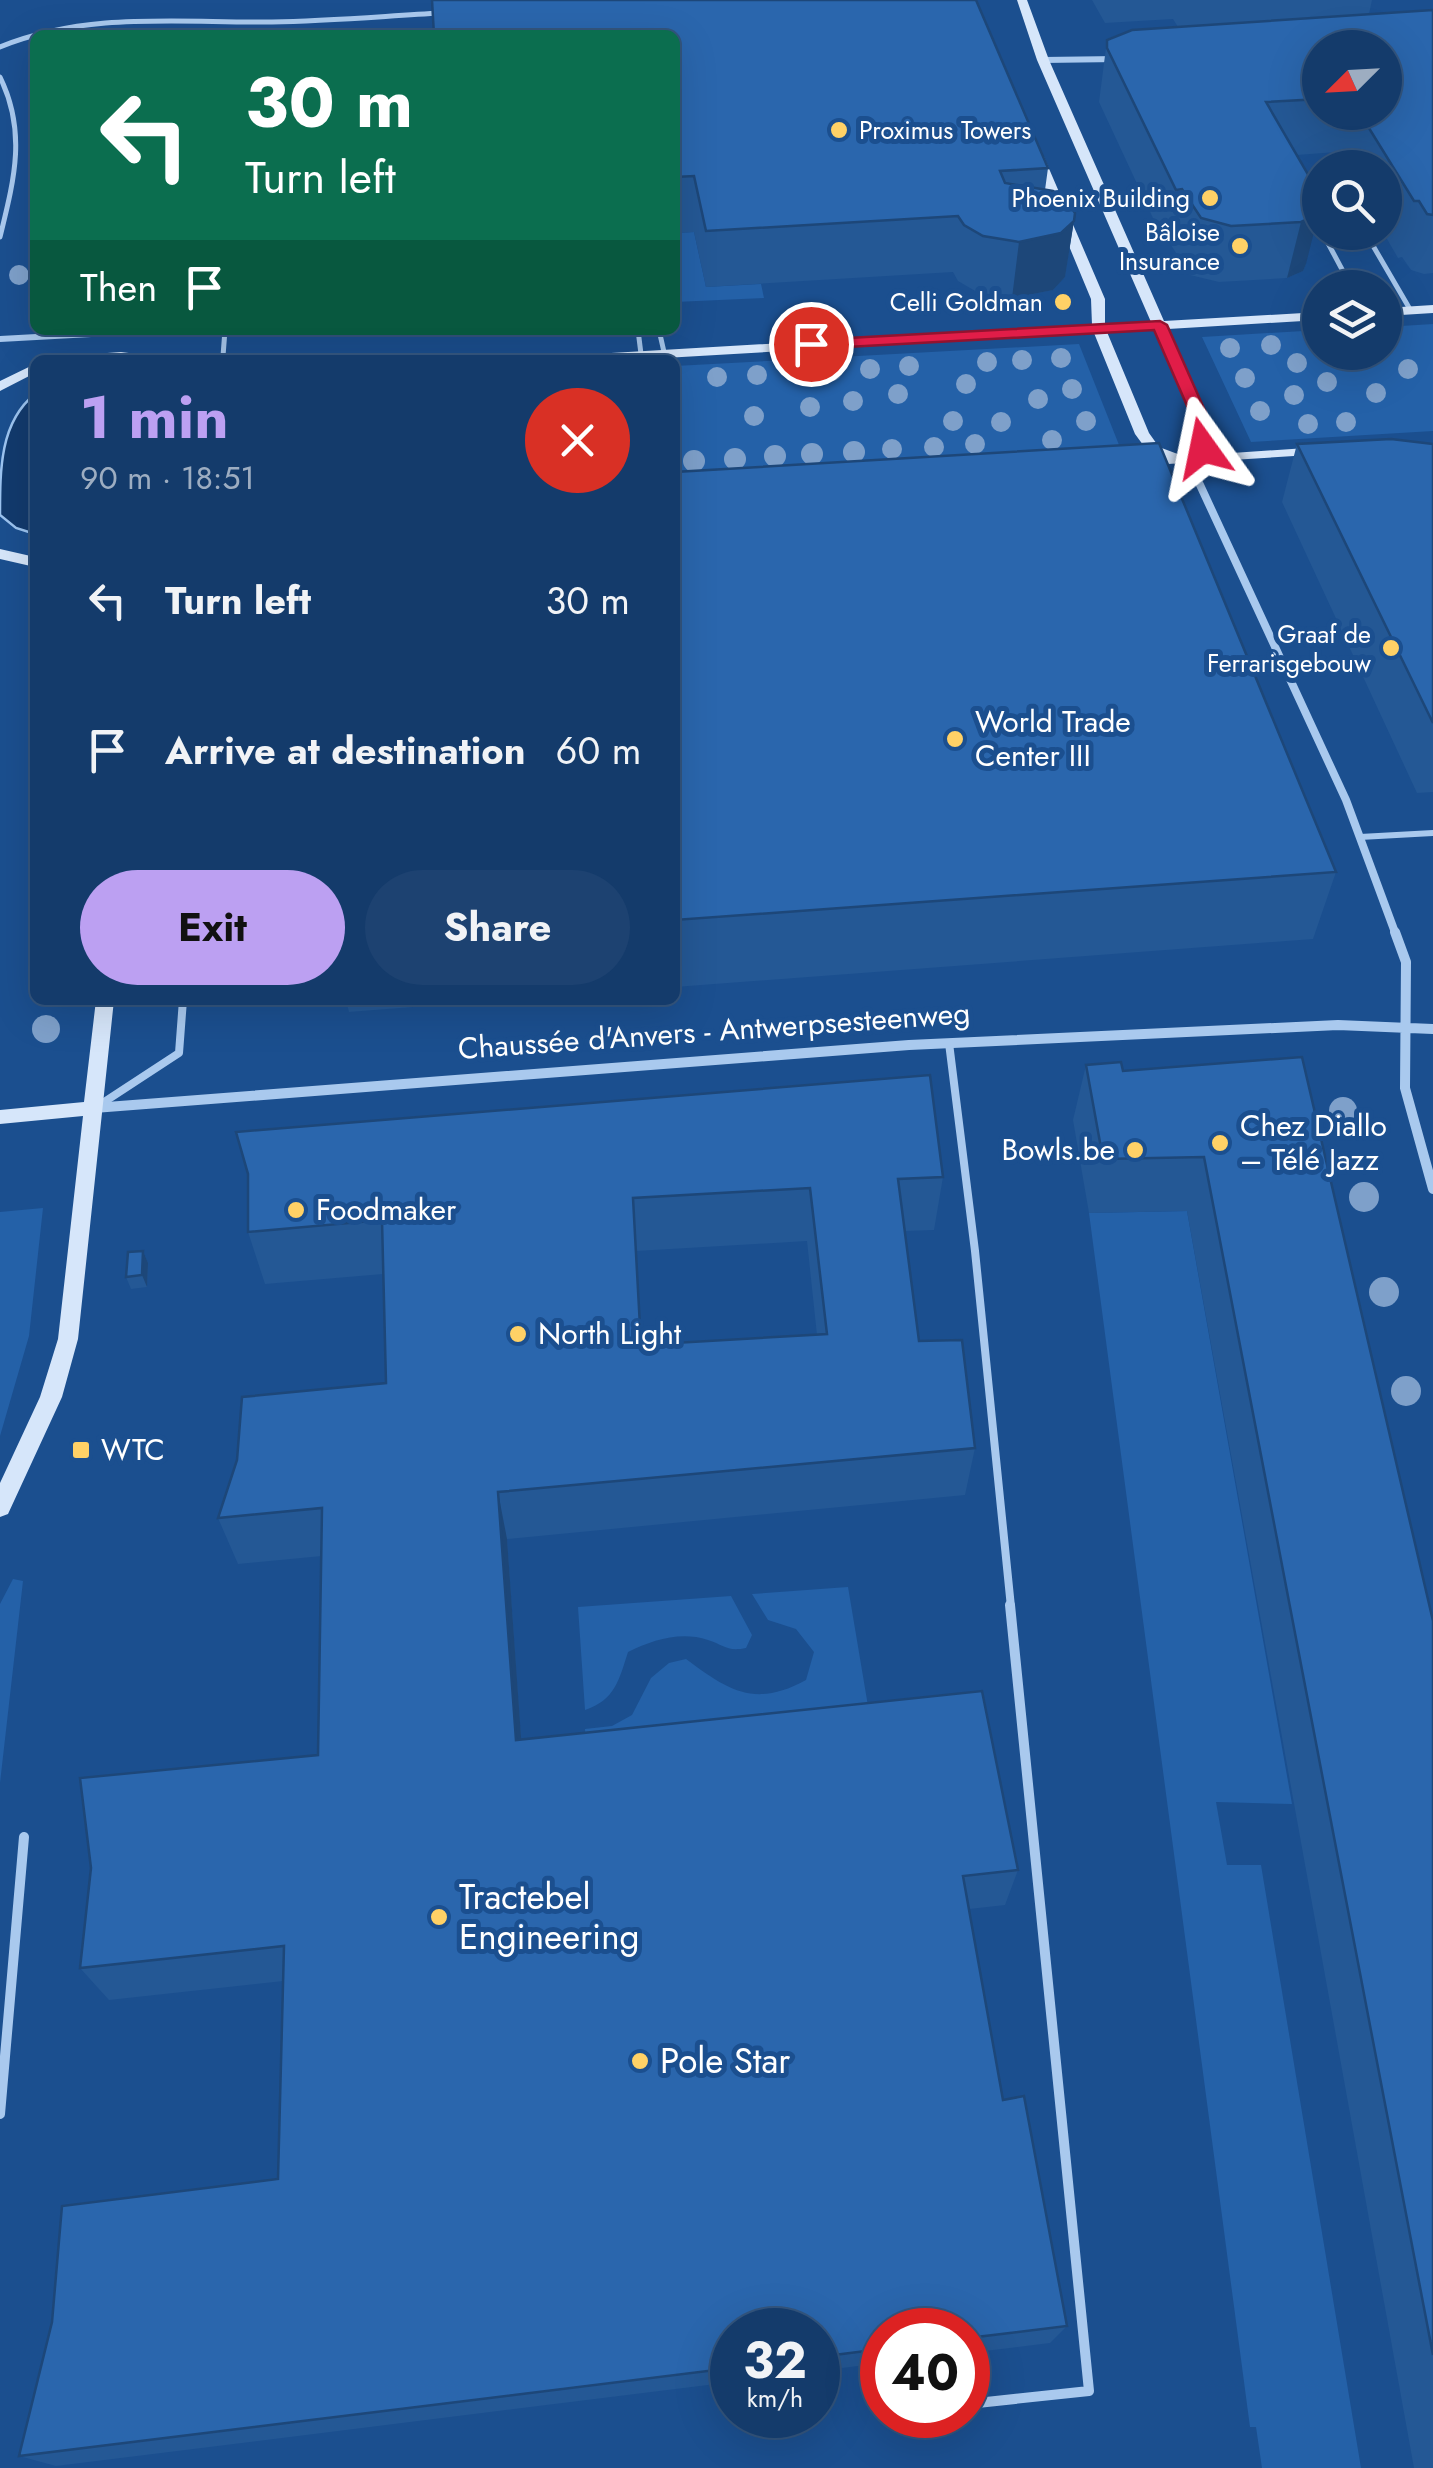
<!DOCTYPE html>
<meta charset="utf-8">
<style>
body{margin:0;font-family:Jost,sans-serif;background:#1d4271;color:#f1f3f6;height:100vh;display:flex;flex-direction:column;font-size:38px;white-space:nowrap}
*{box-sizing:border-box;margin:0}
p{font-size:32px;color:#9dadc1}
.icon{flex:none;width:55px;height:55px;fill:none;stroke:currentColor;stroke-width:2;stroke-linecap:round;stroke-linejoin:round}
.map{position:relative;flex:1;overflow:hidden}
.sheet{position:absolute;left:30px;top:355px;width:650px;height:650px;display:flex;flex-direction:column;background:#143b6b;border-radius:15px;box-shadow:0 10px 40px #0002,0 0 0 2px #33557e}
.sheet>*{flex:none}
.guide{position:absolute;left:30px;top:30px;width:650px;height:305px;border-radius:15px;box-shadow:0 10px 40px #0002,0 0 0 2px #33557e;background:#0b6e4f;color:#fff;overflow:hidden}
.needle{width:65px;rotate:246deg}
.controls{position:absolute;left:1302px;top:30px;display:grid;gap:20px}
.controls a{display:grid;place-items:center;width:100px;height:100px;border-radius:50%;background:#143b6b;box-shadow:0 10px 40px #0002,0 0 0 2px #33557e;font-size:50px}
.speed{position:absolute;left:710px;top:2308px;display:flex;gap:20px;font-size:50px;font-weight:700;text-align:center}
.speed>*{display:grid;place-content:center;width:130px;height:130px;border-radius:50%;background:#143b6b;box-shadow:0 10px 40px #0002,0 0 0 2px #33557e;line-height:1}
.speed small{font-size:25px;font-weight:400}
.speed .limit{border:15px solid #d22;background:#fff;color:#111}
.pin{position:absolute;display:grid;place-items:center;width:85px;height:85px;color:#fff;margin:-42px;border:5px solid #fff;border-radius:50%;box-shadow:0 2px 10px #0007}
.me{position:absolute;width:110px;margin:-55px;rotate:348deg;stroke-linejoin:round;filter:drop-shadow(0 0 8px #0008)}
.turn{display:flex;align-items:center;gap:35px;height:210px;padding:0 50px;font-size:45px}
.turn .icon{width:130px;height:130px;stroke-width:2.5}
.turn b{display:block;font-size:70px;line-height:85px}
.then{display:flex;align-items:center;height:95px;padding:0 50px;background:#0003;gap:20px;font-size:38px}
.round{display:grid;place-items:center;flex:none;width:105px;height:105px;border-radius:52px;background:#1d4271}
.head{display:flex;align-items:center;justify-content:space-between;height:170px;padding:0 50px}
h1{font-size:60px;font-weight:700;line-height:75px;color:#bca0f2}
.action{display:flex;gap:20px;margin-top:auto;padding:20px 50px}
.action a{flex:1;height:115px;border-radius:60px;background:#bca0f2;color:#111;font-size:40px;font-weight:700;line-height:115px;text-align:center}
.action a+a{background:#1d4271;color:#f1f3f6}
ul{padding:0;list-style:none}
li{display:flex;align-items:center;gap:30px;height:150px;padding:0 50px}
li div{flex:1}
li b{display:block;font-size:38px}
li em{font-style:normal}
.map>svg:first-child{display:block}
.green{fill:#2461a8}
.water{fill:#123a6d;stroke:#9cc4f0;stroke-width:2.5}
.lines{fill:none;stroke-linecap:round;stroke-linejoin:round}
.lane-far3{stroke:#a9c9ee;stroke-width:5}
.lane-far2{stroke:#a9c9ee;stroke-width:6}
.lane-far1{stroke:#a9c9ee;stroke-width:8}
.lane{stroke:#a9c9ee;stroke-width:10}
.street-far2{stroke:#a9c9ee;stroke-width:6}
.street-far1{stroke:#a9c9ee;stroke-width:8}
.street{stroke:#a9c9ee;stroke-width:10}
.secondary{fill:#d6e6fa;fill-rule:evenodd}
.tree{fill:#7ea0ca}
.wall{fill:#245895;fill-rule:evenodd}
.shaded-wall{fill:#1d4779}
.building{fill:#2a66ad;stroke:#1d4779;stroke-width:2.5;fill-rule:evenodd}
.route{fill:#e11d48;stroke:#92132f;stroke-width:2.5}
.poi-dot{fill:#ffd166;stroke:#1b4f8f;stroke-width:4}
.labels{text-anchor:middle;stroke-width:10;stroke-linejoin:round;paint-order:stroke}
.far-poi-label{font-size:25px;fill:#fff;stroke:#1b4f8f;text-anchor:end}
.poi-label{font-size:30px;fill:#fff;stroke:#1b4f8f;text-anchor:start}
.street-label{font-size:30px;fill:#fff;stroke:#1b4f8f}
.near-poi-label{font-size:35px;fill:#fff;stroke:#1b4f8f;text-anchor:start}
</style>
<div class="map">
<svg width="1433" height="2468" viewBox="0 0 1433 2468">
<rect width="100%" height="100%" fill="#1b4f8f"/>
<path class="green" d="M 694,232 L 706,287 L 761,284 L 764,298 L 675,302 L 675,233 Z
M 1433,324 L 1433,431 L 1251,442 L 1202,337 L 1320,330 L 1320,352 L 1385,352 L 1385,327 Z
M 1079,344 L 1121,450 L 675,476 L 675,366 Z
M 43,1208 L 29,1336 L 0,1436 L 0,1212 Z
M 1187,1211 L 1292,1804 L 1216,1802 L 1227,1865 L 1261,1865 L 1361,2468 L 1262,2468 L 1256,2427 L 1250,2427 L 1089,1213 Z
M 13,1579 L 23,1581 L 0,1783 L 0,1604 Z
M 848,1587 L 870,1718 L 586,1745 L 585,1729 L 612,1726 L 632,1715 L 651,1678 L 669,1663 L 686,1659 C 729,1691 755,1708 806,1680 L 814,1652 L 796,1629 L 768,1620 L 752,1594 Z
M 731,1596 L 752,1635 L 746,1648 C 727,1652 724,1645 708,1640 C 680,1631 653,1640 628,1652 C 619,1680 615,1700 585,1710 L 578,1607 Z"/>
<path class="water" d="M 35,394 L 35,534 L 16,528 L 0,515 C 0,469 0,422 35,394 Z"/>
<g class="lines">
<path class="lane-far3" d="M 0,47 C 89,11 179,23 272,22 C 329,21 385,16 441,13
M 0,77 C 27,132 14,180 0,237
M 1323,162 L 1327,168
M 1322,232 L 1352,288
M 1365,232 L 1411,311
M 638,330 L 641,354
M 659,330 L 664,352
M 219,360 L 223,356 L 225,330"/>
<path class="lane-far2" d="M 1360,837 L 1433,833"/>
<path class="lane-far1" d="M 949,1043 L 975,1251 L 1011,1607
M 98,1106 L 179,1053 L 183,1000"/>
<path class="lane" d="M 0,2114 L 24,1837
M 968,2404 L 1089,2391 L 1010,1605"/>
<path class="street-far2" d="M 1043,60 L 1118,59
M 0,339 L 164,330"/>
<path class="street-far1" d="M 1188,459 L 1346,800 L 1396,935"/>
<path class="street" d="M 1395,932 L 1406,962 L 1405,1088 L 1433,1189
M 94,1108 L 909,1045 L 1338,1025 L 1433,1029"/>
<path class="secondary" d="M 1017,0 L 1027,0 L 1049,60 L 1164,321 L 1320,312 L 1320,320 L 1168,329 L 1213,431 L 1210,448 L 1203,455 L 1321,447 L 1328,451 L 1326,454 L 1136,466 L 1136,460 L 1164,457 L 1149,453 L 1135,434 L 1094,333 L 630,360 L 553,360 L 560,356 L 1092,325 L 1091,299 L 1032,157 L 1038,153 L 1044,157 L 1105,299 L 1105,324 L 1151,322 L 1037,60 ZM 1155,330 L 1199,431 L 1196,446 L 1183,456 L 1159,447 L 1149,433 L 1107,332 Z
M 1433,305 L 1433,313 L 1385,316 L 1385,308 Z
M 121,352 L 152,356 L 159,360 L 59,360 L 66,356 Z
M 35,364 L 35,373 L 0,391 L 0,381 Z
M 0,549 L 35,557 L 35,567 L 0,559 Z
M 96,1000 L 114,1000 L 78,1339 L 62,1397 L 8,1514 L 0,1517 L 0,1483 L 40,1397 L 58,1339 L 83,1116 L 0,1124 L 0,1110 L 84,1102 Z"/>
</g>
<g class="tree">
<circle cx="19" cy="275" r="10"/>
<circle cx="1271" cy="345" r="10"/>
<circle cx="1230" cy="348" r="10"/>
<circle cx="1061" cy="358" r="10"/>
<circle cx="1022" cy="360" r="10"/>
<circle cx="987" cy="362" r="10"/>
<circle cx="1297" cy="363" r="10"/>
<circle cx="909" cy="366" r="10"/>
<circle cx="870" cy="369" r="10"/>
<circle cx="1408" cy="369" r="10"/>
<circle cx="832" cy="371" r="10"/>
<circle cx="796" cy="372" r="10"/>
<circle cx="757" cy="375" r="10"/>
<circle cx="717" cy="377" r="10"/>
<circle cx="1245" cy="378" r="10"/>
<circle cx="1327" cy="382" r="10"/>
<circle cx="966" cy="384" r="10"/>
<circle cx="1072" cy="389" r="10"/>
<circle cx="1376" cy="393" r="10"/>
<circle cx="898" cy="394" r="10"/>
<circle cx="1294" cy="395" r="10"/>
<circle cx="1038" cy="399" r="10"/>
<circle cx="853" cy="401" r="10"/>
<circle cx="810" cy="407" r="10"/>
<circle cx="1260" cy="411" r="10"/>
<circle cx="754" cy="416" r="10"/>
<circle cx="953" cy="421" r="10"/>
<circle cx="1086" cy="421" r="10"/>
<circle cx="1001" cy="422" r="10"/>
<circle cx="1346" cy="422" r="10"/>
<circle cx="1308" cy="424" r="10"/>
<circle cx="1052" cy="440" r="10"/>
<circle cx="975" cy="444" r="10"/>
<circle cx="934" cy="447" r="10"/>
<circle cx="892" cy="449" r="10"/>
<circle cx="854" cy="452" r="11"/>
<circle cx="812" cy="454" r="11"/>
<circle cx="775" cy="456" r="11"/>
<circle cx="735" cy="459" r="11"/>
<circle cx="694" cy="461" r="11"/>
<circle cx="46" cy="1029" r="14"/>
<circle cx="1343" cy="1111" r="14"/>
<circle cx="1364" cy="1197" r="15"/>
<circle cx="1384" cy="1292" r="15"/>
<circle cx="1406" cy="1391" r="15"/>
</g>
<path class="wall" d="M 1092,0 L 1372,0 L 1369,14 L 1433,10 L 1433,273 L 1424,274 L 1411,270 L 1402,257 L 1398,258 L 1383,232 L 1385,232 L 1385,168 L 1345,168 L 1336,152 L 1297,155 L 1313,183 L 1306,264 L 1303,271 L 1287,278 L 1219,282 L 1190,275 L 1171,245 L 1166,246 L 1099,102 L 1107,40 L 1178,27 L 1173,19 L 1105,23 ZM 1320,48 L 1385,112 L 1320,112 Z
M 675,35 L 1048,168 L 1045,190 L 1075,213 L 1065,277 L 1053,290 L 1012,298 L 977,292 L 958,281 L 953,272 L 706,287 L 694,232 L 677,233 L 677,261 L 675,264 Z
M 1297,444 L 1433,444 L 1433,792 L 1417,793 L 1282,502 Z
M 675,472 L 1336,872 L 1313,939 L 675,987 Z
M 346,1000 L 502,1000 L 349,1012 Z
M 1302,1057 L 1433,1621 L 1433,2468 L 1414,2468 L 1187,1211 L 1089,1213 L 1073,1120 L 1086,1065 L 1123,1071 Z
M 248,1174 L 943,1177 L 934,1230 L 905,1231 L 919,1341 L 975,1448 L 965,1495 L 507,1539 L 521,1739 L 1018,1870 L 1005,1905 L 969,1909 L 1003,2100 L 1067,2326 L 1050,2343 L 968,2353 L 968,2330 L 882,2330 L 882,2363 L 818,2371 L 818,2330 L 732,2330 L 732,2382 L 56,2466 L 19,2456 L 278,2179 L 283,1981 L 109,2000 L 80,1968 L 318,1755 L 322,1556 L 238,1564 L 218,1518 L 386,1383 L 383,1274 L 265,1284 L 248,1232 ZM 807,1241 L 817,1335 L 641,1345 L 636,1251 Z
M 143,1251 L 148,1263 L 147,1287 L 131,1289 L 126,1277 Z"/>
<path class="shaded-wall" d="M 676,204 L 677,261 L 675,264 L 675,207 Z
M 1320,208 L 1306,264 L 1303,271 L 1287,278 L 1301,222 Z
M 1074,221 L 1065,277 L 1053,290 L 1012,298 L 1019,242 Z
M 143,1251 L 148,1263 L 147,1287 L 142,1275 Z
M 498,1492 L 507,1539 L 524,1779 L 516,1740 Z"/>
<path class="building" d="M 432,0 L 976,0 L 1048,168 L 1000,171 L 1005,183 L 1053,191 L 1065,198 L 1075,213 L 1074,221 L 1061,233 L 1019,242 L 983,236 L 964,225 L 958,216 L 706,231 L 694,176 L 675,177 L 675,35 L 434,35 Z
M 1433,10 L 1433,215 L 1427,214 L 1419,201 L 1414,201 L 1359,112 L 1385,112 L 1385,48 L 1320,48 L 1320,99 L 1266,102 L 1313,183 L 1307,183 L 1320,207 L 1317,215 L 1301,222 L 1231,226 L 1201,218 L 1182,189 L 1176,190 L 1107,48 L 1107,40 L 1132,30 Z
M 1391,439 L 1433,444 L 1433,723 L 1297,444 Z
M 1159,443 L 1336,872 L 675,920 L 675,472 Z
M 1302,1057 L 1433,1621 L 1433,2355 L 1204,1157 L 1103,1159 L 1086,1065 L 1121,1062 L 1123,1071 Z
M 930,1075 L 943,1177 L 898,1179 L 919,1341 L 962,1340 L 975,1448 L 498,1492 L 516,1740 L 982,1691 L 1018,1870 L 963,1876 L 1003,2100 L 1024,2096 L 1067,2326 L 968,2338 L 968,2330 L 882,2330 L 882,2349 L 818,2357 L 818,2330 L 732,2330 L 732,2368 L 19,2456 L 52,2322 L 62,2206 L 278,2179 L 284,1946 L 80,1968 L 91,1868 L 80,1778 L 318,1755 L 322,1508 L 218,1518 L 237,1460 L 242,1397 L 386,1383 L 382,1220 L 248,1232 L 248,1174 L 236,1132 ZM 810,1188 L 827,1334 L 641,1345 L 633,1198 Z
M 143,1251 L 142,1275 L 126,1277 L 128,1252 Z"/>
<path class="route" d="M 1160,321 L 1167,325 L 1214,431 L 1208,451 L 1195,448 L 1198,431 L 1154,330 L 811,349 L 803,344 L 811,340 Z"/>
<g class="poi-dot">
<circle cx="839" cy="130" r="10"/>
<circle cx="1210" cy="198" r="10"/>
<circle cx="1240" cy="246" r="10"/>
<circle cx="1063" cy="302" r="10"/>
<circle cx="1391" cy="648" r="10"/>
<circle cx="955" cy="739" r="10"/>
<circle cx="1220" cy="1143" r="10"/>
<circle cx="1135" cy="1150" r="10"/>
<circle cx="296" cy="1210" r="10"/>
<circle cx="518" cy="1334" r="10"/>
<rect x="71" y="1440" width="20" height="20" rx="5"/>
<circle cx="439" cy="1917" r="10"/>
<circle cx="640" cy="2061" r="10"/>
</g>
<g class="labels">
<g class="far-poi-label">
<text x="859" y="139" text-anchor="start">Proximus Towers</text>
<text x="1190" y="207">Phoenix Building</text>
<text x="1220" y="241">Bâloise<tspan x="1220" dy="29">Insurance</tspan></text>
<text x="1043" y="311">Celli Goldman</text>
<text x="1371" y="643">Graaf de<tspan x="1371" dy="29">Ferrarisgebouw</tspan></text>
</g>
<g class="poi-label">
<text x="975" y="732">World Trade<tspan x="975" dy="34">Center III</tspan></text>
<text x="1240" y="1136">Chez Diallo<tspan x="1240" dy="34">– Télé Jazz</tspan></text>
<text x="1115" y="1160" text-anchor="end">Bowls.be</text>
<text x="316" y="1220">Foodmaker</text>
<text x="538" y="1344">North Light</text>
<text x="101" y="1460">WTC</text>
</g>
<g class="street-label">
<text transform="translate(714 1031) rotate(-4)" y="10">Chaussée d'Anvers - Antwerpsesteenweg</text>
</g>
<g class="near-poi-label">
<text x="459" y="1909">Tractebel<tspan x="459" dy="40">Engineering</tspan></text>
<text x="660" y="2073">Pole Star</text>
</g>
</g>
</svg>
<div class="controls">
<a><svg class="needle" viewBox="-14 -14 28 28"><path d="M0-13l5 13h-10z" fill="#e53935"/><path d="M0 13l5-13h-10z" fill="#9dadc1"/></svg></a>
<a><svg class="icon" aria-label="search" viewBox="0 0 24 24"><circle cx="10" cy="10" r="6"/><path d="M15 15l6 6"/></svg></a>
<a><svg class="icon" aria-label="layers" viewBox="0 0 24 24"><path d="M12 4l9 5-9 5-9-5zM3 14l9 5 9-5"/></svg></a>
</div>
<div class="speed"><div>32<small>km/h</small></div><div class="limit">40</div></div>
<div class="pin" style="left:811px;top:344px;background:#d93025"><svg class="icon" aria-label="arrive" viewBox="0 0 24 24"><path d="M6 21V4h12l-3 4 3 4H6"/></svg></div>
<svg class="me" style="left:1203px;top:448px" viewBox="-20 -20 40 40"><path d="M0-17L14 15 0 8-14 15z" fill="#e11d48" stroke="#fff" stroke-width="4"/></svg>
<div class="guide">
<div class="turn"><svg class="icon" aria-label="left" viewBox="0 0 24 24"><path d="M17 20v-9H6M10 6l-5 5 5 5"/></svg><div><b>30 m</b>Turn left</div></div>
<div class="then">Then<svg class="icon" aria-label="arrive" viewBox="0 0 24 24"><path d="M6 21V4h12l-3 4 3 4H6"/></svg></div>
</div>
<section class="sheet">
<div class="head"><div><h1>1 min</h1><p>90 m · 18:51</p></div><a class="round" style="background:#d93025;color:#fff"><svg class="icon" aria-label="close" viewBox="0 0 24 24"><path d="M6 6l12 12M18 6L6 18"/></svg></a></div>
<ul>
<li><svg class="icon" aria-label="left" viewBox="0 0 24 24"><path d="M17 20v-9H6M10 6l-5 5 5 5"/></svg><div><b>Turn left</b></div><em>30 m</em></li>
<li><svg class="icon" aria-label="arrive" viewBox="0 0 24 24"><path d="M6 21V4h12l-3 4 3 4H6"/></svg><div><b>Arrive at destination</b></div><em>60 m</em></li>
</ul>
<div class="action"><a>Exit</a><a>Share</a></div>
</section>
</div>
